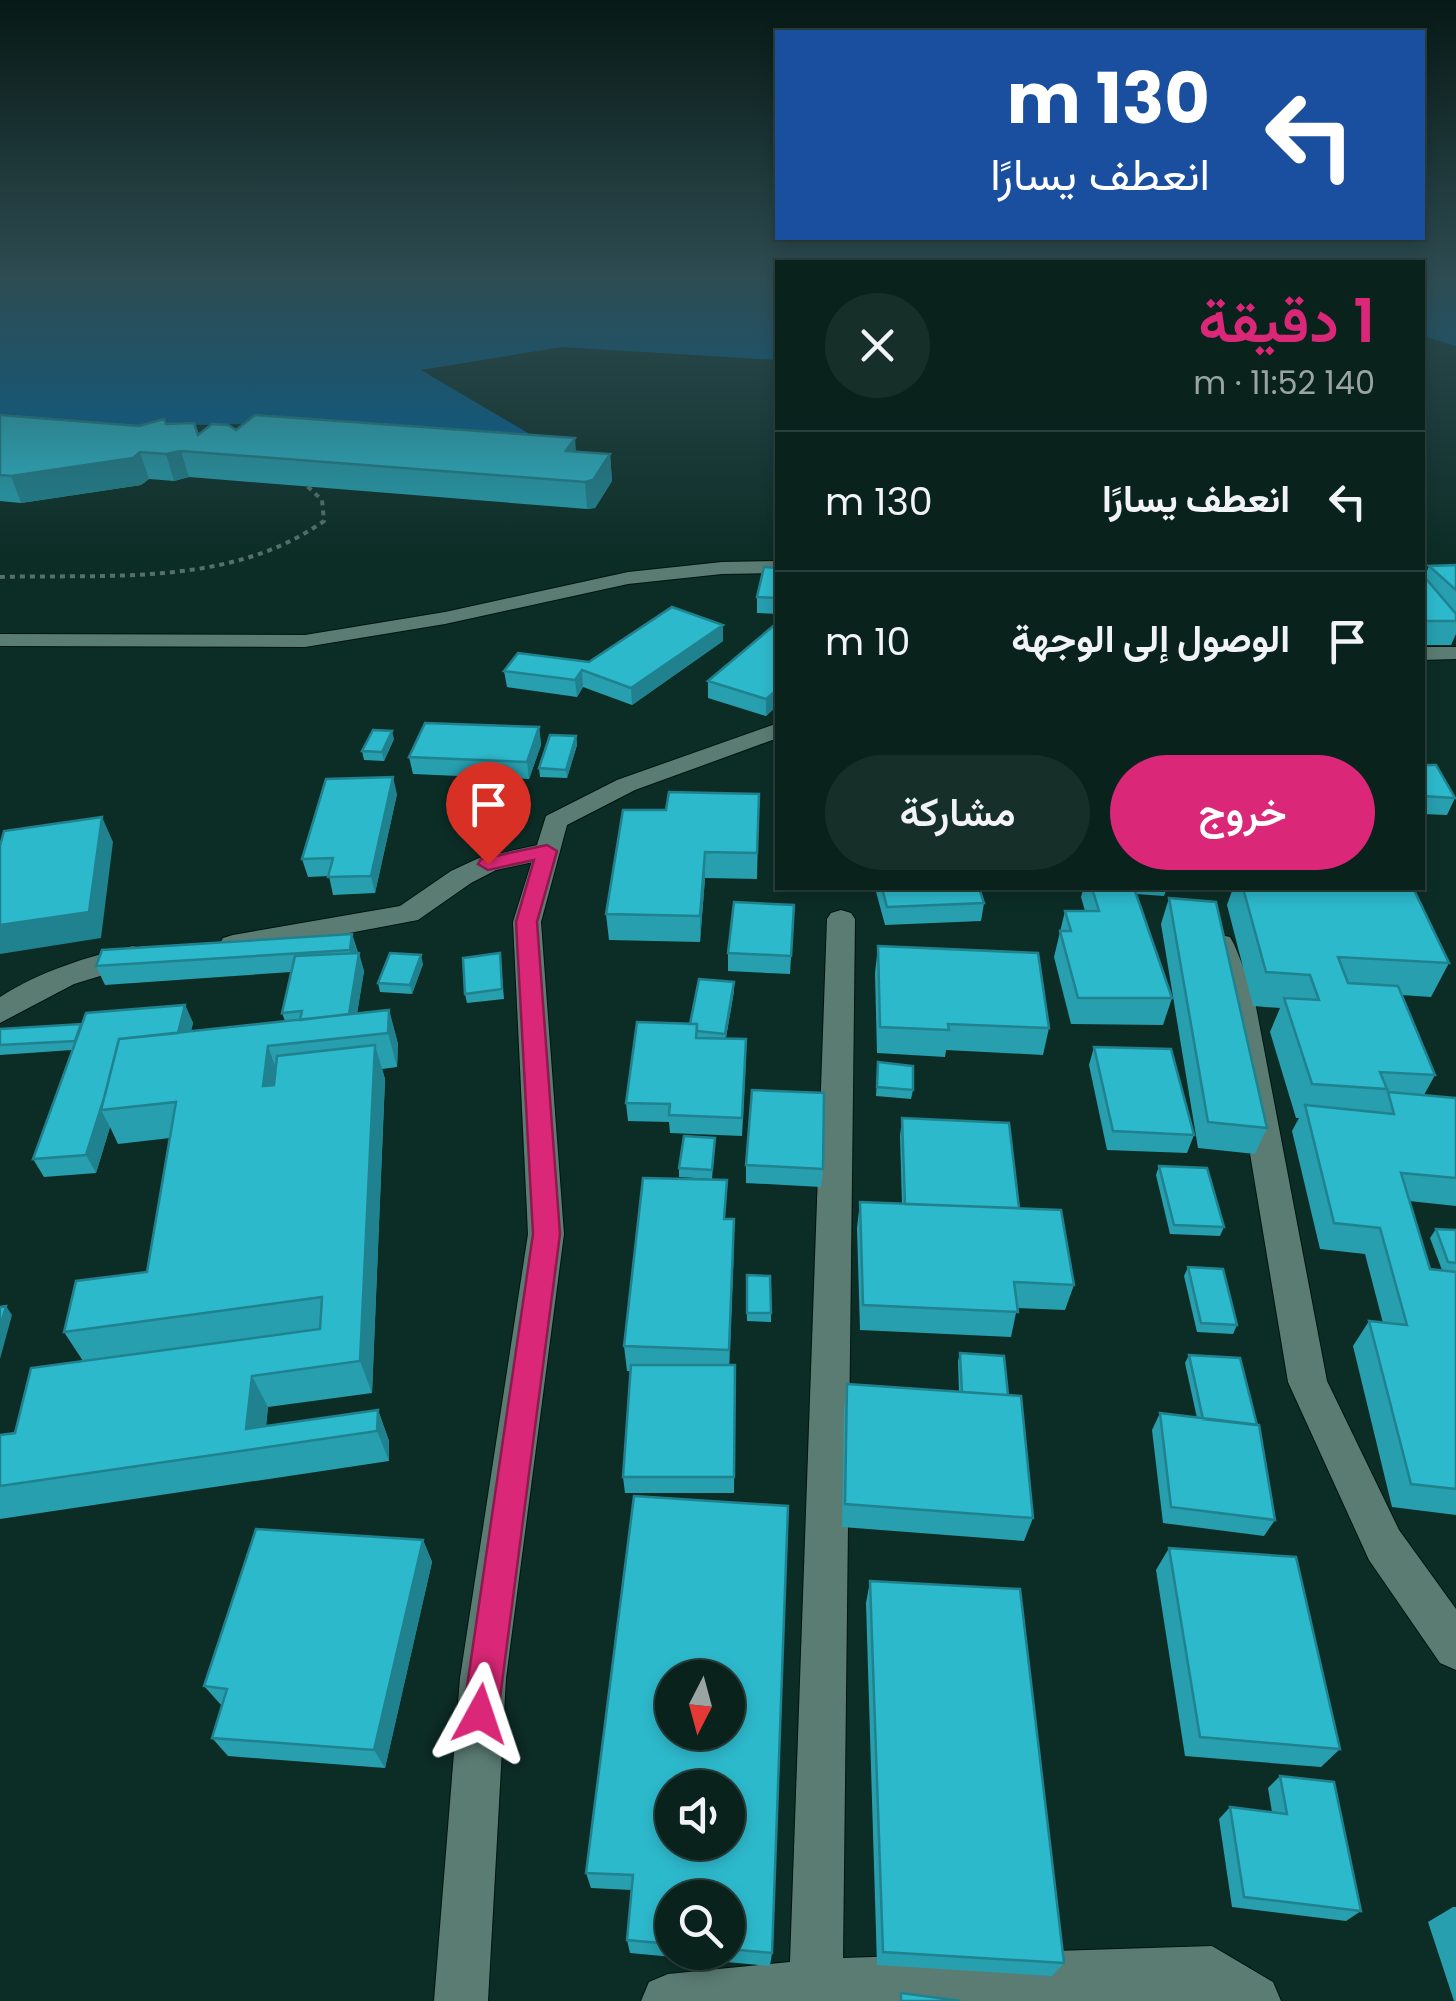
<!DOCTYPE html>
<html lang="ar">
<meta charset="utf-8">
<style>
body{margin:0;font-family:Poppins,Vazirmatn,sans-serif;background:#172f29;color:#f1f3f6;direction:rtl;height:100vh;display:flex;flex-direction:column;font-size:38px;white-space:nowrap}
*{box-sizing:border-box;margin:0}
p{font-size:32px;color:#99a4a3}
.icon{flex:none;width:55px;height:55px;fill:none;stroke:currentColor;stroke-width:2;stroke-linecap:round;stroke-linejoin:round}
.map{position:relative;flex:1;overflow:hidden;direction:ltr}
.details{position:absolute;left:775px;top:260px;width:650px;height:630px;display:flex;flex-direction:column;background:#09221c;border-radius:0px;box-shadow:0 5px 15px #0003,0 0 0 2px #293f3b;direction:rtl}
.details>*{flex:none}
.banner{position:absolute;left:775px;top:30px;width:650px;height:210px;border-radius:0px;box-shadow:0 5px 15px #0003,0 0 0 2px #293f3b;direction:rtl;background:#1a4fa0;color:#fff;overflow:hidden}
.needle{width:65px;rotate:186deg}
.fabs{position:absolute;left:655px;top:1660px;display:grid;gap:20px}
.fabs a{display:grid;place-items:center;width:90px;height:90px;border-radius:50%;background:#09221c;box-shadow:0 5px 15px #0003,0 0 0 2px #293f3b;font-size:50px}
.pin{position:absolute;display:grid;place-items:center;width:85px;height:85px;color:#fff;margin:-102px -42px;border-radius:50% 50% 50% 0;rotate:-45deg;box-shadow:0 0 10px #0007}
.pin .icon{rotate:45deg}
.me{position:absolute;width:110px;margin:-55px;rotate:5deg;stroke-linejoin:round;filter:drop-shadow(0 0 8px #0008)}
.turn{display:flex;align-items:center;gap:35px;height:210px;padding:0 50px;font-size:45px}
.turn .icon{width:130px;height:130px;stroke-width:2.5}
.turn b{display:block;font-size:70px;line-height:85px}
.round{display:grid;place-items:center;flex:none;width:105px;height:105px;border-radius:52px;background:#172f29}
.overview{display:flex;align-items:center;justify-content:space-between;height:170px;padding:0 50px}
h1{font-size:60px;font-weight:600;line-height:75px;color:#db2777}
.button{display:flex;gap:20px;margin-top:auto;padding:20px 50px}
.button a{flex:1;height:115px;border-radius:60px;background:#db2777;color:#fff;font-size:40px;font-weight:600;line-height:115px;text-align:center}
.button a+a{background:#172f29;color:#f1f3f6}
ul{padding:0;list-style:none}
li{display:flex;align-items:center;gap:30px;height:140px;padding:0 50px;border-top:2px solid #293f3b}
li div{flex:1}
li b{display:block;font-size:38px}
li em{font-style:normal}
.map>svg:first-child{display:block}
.water{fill:#006298}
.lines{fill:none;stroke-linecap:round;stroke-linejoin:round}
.minor-casing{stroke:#00140f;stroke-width:2}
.tertiary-casing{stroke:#00140f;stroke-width:2}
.secondary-casing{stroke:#00140f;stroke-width:2}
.path{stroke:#55706a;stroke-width:4;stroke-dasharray:5 5;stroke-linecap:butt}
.minor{fill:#5b7c73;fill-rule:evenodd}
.tertiary{fill:#5b7c73;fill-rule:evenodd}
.secondary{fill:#5b7c73;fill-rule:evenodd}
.wall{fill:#279faf;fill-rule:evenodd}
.shaded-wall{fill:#20828f}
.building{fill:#2db9cc;stroke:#20828f;stroke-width:2.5;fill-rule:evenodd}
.route{fill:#db2777;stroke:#8e194d;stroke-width:2.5}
</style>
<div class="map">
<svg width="1456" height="2001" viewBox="0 0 1456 2001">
<rect width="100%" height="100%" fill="#0c2d26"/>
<path class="water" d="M 0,278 L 777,278 L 777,360 L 561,347 L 421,370 L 577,462 L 300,427 L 243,424 L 0,429 Z
M 1423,278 L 1456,278 L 1456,346 L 1423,336 Z"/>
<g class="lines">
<defs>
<path id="minor" d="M 547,843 L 560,851 L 556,857 L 496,870 L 471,883 L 418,920 L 233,955 L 223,952 L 219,945 L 223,938 L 233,935 L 400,906 L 451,871 L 479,858 Z
M 841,910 L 851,913 L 855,919 L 843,1958 L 1212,1946 L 1273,1982 L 1281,2001 L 641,2001 L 649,1982 L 668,1974 L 790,1962 L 827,919 L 831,913 Z
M 1220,935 L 1230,937 L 1234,944 L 1253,991 L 1327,1381 L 1399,1530 L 1456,1609 L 1456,1670 L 1440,1663 L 1369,1560 L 1288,1382 L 1223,991 L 1206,944 L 1210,937 Z
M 133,946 L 143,949 L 147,956 L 143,963 L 74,984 L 0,1023 L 0,997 C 41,971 86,957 133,946 Z"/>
<path id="tertiary" d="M 778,723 L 778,738 L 635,790 L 567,825 L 541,922 L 564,1234 L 506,1678 L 488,2001 L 434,2001 L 460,1678 L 528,1234 L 513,922 L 546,816 L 617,780 Z"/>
<path id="secondary" d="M 778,561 L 778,573 L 722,574 L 628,584 L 445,624 L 305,647 L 0,646 L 0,634 L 305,635 L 445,612 L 628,572 L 722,562 Z
M 1422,647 L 1456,647 L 1456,659 L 1422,660 Z"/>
</defs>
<use href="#minor" class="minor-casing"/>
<use href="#tertiary" class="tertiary-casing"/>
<use href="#secondary" class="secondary-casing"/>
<path class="path" d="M 0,577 C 109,574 231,587 324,521 L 322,500 L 307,486"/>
<use href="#minor" class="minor"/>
<use href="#tertiary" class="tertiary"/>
<use href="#secondary" class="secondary"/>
</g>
<path class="wall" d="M 0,415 L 139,426 L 166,424 L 198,435 L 236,430 L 610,454 L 612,481 L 595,508 L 587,509 L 189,477 L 174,481 L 149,479 L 141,485 L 21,503 L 0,501 Z
M 1456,565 L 1456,634 L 1451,645 L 1422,645 L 1422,574 L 1425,576 L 1429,566 Z
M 778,568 L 778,614 L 757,613 L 757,597 Z
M 778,622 L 778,705 L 766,716 L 708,698 L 708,681 Z
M 723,641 L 632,705 L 583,687 L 577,697 L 507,687 L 504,671 L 589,662 Z
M 539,727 L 541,745 L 529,779 L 413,774 L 409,757 Z
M 576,736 L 577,745 L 567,778 L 540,777 L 539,768 Z
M 394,739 L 384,761 L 364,760 L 362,751 Z
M 1422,765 L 1455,798 L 1447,815 L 1422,814 Z
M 397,794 L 375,893 L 333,895 L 329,876 L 308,877 L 302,859 Z
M 759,794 L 757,879 L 705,878 L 700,942 L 609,940 L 606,914 L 666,810 Z
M 875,888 L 979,888 L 984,903 L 981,921 L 885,925 Z
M 1071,888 L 1167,888 L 1164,896 L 1136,894 L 1172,998 L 1163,1025 L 1071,1024 L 1054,957 L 1065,911 L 1085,911 L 1081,897 L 1083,890 Z
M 1228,888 L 1413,888 L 1449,963 L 1431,997 L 1401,995 L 1435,1075 L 1424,1095 L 1456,1098 L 1456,1206 L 1409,1201 L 1430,1269 L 1442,1270 L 1430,1238 L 1436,1229 L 1456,1230 L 1456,1515 L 1392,1507 L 1353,1346 L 1369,1321 L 1383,1323 L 1365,1254 L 1320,1249 L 1292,1131 L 1299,1118 L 1296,1118 L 1270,1032 L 1280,1008 L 1253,1006 L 1227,905 L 1233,888 Z
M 1169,898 L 1267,1128 L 1255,1154 L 1198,1148 L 1161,924 Z
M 794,905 L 790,974 L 728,971 L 728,953 Z
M 352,934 L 364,971 L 357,1014 L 389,1010 L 398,1044 L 397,1067 L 382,1069 L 385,1079 L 372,1393 L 268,1407 L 266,1426 L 378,1410 L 389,1441 L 389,1461 L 0,1519 L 0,1435 L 15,1433 L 83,1361 L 64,1332 L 147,1272 L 170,1138 L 118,1144 L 110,1127 L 96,1173 L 44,1177 L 33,1159 L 72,1050 L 0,1055 L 0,1029 L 81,1025 L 185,1005 L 193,1023 L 191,1031 L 285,1021 L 282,1013 L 291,972 L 105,985 L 96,966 Z
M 878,946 L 1049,1028 L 1043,1055 L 946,1050 L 945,1057 L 877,1053 L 875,973 Z
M 500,953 L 504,999 L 467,1003 L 465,994 Z
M 423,964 L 412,994 L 380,992 L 378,983 Z
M 734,991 L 726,1038 L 746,1057 L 742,1136 L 670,1133 L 669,1122 L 628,1121 L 626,1103 L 690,1024 Z
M 1094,1047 L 1194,1135 L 1187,1153 L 1107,1150 L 1089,1065 Z
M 878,1062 L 913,1090 L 911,1099 L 876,1096 Z
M 902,1118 L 1019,1208 L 1074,1285 L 1065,1310 L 1017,1308 L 1011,1337 L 860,1330 L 857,1228 L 860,1202 L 902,1204 L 900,1136 Z
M 715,1138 L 712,1179 L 679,1177 L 679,1168 Z
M 746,1165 L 823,1169 L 821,1187 L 746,1183 Z
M 1159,1166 L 1224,1227 L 1220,1236 L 1170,1234 L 1156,1175 Z
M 726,1219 L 734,1245 L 729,1365 L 735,1365 L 734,1493 L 625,1493 L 623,1477 L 630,1371 L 627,1371 L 624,1346 Z
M 1188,1267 L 1237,1325 L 1233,1334 L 1197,1332 L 1184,1276 Z
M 747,1275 L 771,1313 L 771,1322 L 747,1321 Z
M 960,1353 L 1008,1395 L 1033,1518 L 1024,1541 L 842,1527 L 844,1409 L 847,1384 L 959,1392 L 958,1361 Z
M 1189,1355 L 1275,1520 L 1264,1536 L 1163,1523 L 1152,1430 L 1160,1413 L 1197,1418 L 1185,1363 Z
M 634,1496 L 772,1953 L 770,1966 L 630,1953 L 627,1940 L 631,1890 L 591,1888 L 586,1873 ZM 672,1898 L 728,1898 L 728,1952 L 672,1952 Z
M 423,1540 L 432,1562 L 385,1768 L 228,1756 L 212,1738 L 222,1706 L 204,1686 Z
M 1169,1548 L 1340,1749 L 1321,1767 L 1185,1756 L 1156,1570 Z
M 870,1581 L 1064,1963 L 1052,1976 L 877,1965 L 866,1603 Z
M 1280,1776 L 1361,1911 L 1346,1921 L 1232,1907 L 1219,1819 L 1230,1807 L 1272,1812 L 1268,1788 Z
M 1453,1907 L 1456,1907 L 1456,2001 L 1454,2001 L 1428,1922 Z"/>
<path class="shaded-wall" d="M 575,438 L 577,465 L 566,451 Z
M 181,451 L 189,477 L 174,481 L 166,454 Z
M 140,452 L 149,479 L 141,485 L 21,503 L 11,476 Z
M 610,454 L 612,481 L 595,508 L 587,509 L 585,482 Z
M 723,625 L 723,641 L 632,705 L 631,688 Z
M 582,670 L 583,687 L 577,697 L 575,680 Z
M 778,689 L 778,705 L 766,716 L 766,699 Z
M 539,727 L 541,745 L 529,779 L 527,762 Z
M 392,731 L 394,739 L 384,761 L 382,752 Z
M 576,736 L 577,745 L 567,778 L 566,770 Z
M 393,777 L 397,794 L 375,893 L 371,876 Z
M 102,817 L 113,842 L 101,938 L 0,954 L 0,925 Z
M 705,852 L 705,878 L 700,942 L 700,916 Z
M 352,934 L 357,952 L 355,968 L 350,950 Z
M 359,953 L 364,971 L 353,1037 L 346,1031 Z
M 421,955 L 423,964 L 412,994 L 410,985 Z
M 734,982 L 734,991 L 725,1043 L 725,1034 Z
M 185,1005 L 193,1023 L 181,1068 L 174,1049 Z
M 389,1010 L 398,1044 L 397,1067 L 388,1033 Z
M 375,1045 L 385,1079 L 372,1393 L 360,1361 Z
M 268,1046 L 280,1080 L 275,1120 L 263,1086 Z
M 118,1054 L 101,1110 L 110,1127 L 96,1173 L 86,1155 Z
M 734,1219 L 734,1245 L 729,1375 L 729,1350 Z
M 6,1306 L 12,1315 L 0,1359 L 0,1328 Z
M 252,1376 L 268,1407 L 264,1447 L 246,1429 Z
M 378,1410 L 389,1441 L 389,1461 L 377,1431 Z
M 423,1540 L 432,1562 L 385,1768 L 374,1750 Z"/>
<path class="building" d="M 0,415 L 139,426 L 164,419 L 166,424 L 194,423 L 198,435 L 212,424 L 228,425 L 236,430 L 255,415 L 575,438 L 566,451 L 610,454 L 593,480 L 585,482 L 181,451 L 166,454 L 140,452 L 133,458 L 11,476 L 0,475 Z
M 1456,565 L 1456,590 L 1429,566 Z
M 764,567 L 778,568 L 778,598 L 757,597 Z
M 1422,574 L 1456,614 L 1456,621 L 1422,621 Z
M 672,607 L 723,625 L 631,688 L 582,670 L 575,680 L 504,671 L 518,653 L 589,662 Z
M 778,622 L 778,689 L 766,699 L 708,681 Z
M 425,723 L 539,727 L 527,762 L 409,757 Z
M 373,730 L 392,731 L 382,752 L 362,751 Z
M 550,735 L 576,736 L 566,770 L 539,768 Z
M 1422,765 L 1436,765 L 1455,798 L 1422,796 Z
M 393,777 L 371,876 L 328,877 L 333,858 L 302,859 L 326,779 Z
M 669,792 L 759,794 L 757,853 L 705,852 L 700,916 L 606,914 L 623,810 L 666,810 Z
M 102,817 L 89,912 L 0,925 L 0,846 L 4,831 Z
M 882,888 L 979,888 L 984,903 L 887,907 Z
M 1092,888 L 1134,888 L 1172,998 L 1078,998 L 1060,931 L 1071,931 L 1065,911 L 1099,911 Z
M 1243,888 L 1413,888 L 1449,963 L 1338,957 L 1348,983 L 1398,986 L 1435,1075 L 1380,1072 L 1387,1089 L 1312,1084 L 1284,998 L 1319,1000 L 1310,975 L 1266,972 Z
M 1169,898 L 1216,902 L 1267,1128 L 1208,1122 Z
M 734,902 L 794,905 L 791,956 L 728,953 Z
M 352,934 L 350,950 L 96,966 L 102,950 Z
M 878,946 L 1038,953 L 1049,1028 L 948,1024 L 949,1030 L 880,1027 Z
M 359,953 L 349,1014 L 300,1020 L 302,1011 L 282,1013 L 295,956 Z
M 390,953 L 421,955 L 410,985 L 378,983 Z
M 500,953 L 502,989 L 465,994 L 463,958 Z
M 699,979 L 734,982 L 725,1034 L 697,1031 L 697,1024 L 690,1024 Z
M 185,1005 L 178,1033 L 119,1039 L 105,1095 L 86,1155 L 33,1159 L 86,1013 Z
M 389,1010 L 388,1033 L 268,1046 L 263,1086 L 274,1085 L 277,1056 L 375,1045 L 360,1361 L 252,1376 L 246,1429 L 378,1410 L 377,1431 L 0,1486 L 0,1435 L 15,1433 L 31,1368 L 320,1329 L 322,1297 L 64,1332 L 76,1281 L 147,1272 L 176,1102 L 101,1110 L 119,1039 Z
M 637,1022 L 697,1024 L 696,1038 L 746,1039 L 742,1118 L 669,1115 L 670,1104 L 626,1103 Z
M 81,1024 L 75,1041 L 0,1045 L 0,1029 Z
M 1094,1047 L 1171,1049 L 1194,1135 L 1113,1131 Z
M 878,1062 L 913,1066 L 913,1090 L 877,1087 Z
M 752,1090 L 824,1093 L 823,1169 L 746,1165 Z
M 1388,1092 L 1456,1098 L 1456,1178 L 1401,1173 L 1430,1269 L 1456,1272 L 1456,1489 L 1411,1484 L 1369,1321 L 1407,1325 L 1380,1228 L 1334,1223 L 1305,1105 L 1394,1114 Z
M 902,1118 L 1009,1123 L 1019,1208 L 905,1204 Z
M 684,1136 L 715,1138 L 712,1170 L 679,1168 Z
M 1159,1166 L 1207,1168 L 1224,1227 L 1174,1225 Z
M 643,1178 L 727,1180 L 724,1219 L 734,1219 L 729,1350 L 624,1346 Z
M 860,1202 L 1061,1210 L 1074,1285 L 1014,1282 L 1018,1312 L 863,1305 Z
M 1436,1229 L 1456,1230 L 1456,1263 L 1448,1262 Z
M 1188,1267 L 1223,1269 L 1237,1325 L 1201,1323 Z
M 747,1275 L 770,1276 L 771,1313 L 747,1313 Z
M 6,1306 L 0,1328 L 0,1307 Z
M 960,1353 L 1004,1356 L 1008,1395 L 962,1392 Z
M 1189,1355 L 1240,1358 L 1257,1425 L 1203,1419 Z
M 631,1365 L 735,1365 L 734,1477 L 623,1477 Z
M 847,1384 L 1021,1396 L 1033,1518 L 845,1504 Z
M 1160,1413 L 1259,1425 L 1275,1520 L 1171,1507 Z
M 634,1496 L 788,1506 L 772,1953 L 728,1949 L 728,1898 L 672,1898 L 672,1944 L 627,1940 L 633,1875 L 586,1873 ZM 672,1678 L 728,1678 L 728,1732 L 672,1732 ZM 672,1788 L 728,1788 L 728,1842 L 672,1842 Z
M 256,1529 L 423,1540 L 374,1750 L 212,1738 L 227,1689 L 204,1686 Z
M 1169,1548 L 1296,1557 L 1340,1749 L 1200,1737 Z
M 870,1581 L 1020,1589 L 1064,1963 L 883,1952 Z
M 1280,1776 L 1334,1782 L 1361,1911 L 1244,1897 L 1230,1807 L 1287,1814 Z
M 901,1993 L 961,2001 L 901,2001 Z"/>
<linearGradient id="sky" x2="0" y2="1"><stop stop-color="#071915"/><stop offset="0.5" stop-color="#2e4c52"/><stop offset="1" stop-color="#2e4c52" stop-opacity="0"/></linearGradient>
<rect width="1456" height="558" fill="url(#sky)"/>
<path class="route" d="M 547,845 L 557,851 L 537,922 L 560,1234 L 498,1714 L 493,1727 L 480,1732 L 468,1727 L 463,1714 L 533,1234 L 516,922 L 534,860 L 488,870 L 478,864 L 481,859 Z"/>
</svg>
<div class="fabs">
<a><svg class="needle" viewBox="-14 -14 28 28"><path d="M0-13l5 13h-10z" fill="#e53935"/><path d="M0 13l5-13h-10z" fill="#99a4a3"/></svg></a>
<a><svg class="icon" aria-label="sound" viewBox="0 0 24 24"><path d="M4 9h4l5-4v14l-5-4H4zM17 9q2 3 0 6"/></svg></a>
<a><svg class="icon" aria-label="search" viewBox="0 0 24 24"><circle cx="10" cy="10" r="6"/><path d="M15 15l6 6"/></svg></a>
</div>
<div class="pin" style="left:488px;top:864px;background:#d93025"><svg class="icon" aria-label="arrive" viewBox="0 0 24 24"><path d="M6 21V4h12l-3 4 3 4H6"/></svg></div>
<svg class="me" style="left:480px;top:1714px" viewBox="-20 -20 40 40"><path d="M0-17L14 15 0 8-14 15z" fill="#db2777" stroke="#fff" stroke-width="4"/></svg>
<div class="banner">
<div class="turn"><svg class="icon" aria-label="left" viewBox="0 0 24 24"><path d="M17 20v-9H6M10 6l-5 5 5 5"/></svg><div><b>130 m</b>انعطف يسارًا</div></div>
</div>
<section class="details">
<div class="overview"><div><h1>1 دقيقة</h1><p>140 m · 11:52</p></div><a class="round"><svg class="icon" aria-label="close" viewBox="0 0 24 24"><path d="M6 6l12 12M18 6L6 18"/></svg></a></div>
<ul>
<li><svg class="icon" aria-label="left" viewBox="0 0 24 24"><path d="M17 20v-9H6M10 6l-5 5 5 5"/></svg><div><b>انعطف يسارًا</b></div><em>130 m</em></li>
<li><svg class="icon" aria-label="arrive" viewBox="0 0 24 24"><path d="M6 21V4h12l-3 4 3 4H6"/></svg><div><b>الوصول إلى الوجهة</b></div><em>10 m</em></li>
</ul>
<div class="button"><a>خروج</a><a>مشاركة</a></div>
</section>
</div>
